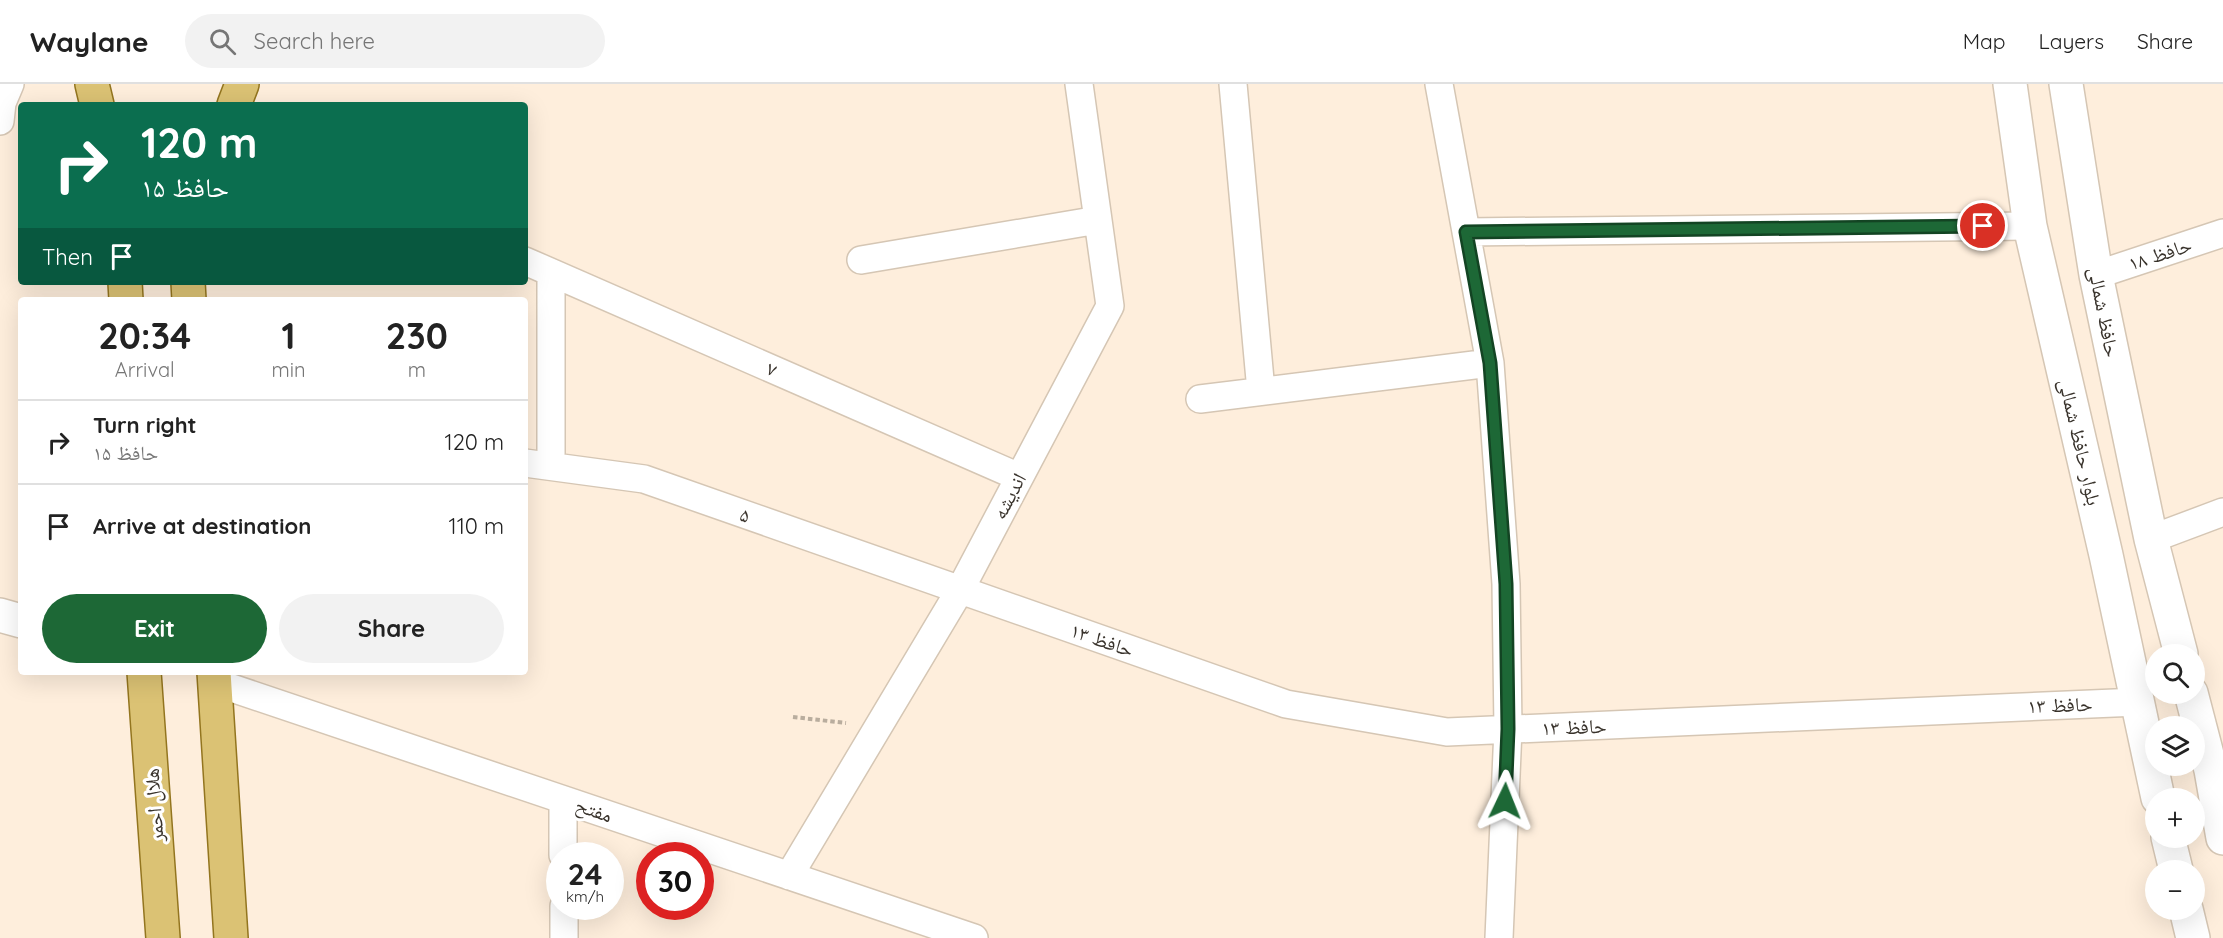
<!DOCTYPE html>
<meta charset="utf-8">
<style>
body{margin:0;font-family:Quicksand,"Noto Naskh Arabic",sans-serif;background:#f2f2f2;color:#222;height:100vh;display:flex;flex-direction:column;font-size:22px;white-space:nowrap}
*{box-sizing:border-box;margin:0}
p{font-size:20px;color:#767676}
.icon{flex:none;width:33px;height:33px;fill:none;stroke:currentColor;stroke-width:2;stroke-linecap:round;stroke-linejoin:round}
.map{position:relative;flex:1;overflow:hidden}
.details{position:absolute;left:18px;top:213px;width:510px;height:378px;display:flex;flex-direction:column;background:#fff;border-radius:6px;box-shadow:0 6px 24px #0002}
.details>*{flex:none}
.hud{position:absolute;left:18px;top:18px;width:510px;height:183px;border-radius:6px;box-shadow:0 6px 24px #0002;background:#0b6e4f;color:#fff;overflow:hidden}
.controls{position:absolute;left:2145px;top:560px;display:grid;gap:12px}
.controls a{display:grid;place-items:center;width:60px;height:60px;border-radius:50%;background:#fff;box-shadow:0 6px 24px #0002;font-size:30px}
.speed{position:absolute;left:546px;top:758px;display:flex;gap:12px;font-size:30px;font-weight:700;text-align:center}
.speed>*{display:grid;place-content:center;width:78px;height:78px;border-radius:50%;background:#fff;box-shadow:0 6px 24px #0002;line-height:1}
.speed small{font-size:15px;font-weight:400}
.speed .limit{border:9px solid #d22;background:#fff;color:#111}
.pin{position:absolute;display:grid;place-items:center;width:51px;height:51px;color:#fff;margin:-26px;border:3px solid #fff;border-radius:50%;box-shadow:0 2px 6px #0007}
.me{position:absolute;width:66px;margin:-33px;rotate:2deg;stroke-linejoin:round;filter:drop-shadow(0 0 4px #0008)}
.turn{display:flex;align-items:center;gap:21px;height:126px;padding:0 24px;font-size:27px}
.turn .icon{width:78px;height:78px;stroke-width:2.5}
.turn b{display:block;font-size:42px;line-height:51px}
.then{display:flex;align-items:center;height:57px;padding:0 24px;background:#0003;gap:12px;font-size:22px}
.eta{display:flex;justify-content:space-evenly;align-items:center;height:102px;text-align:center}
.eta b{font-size:36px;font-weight:700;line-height:42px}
.action{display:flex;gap:12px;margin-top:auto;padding:12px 24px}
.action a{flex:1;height:69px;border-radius:36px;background:#1d6836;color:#fff;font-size:24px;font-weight:700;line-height:69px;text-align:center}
.action a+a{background:#f2f2f2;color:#222}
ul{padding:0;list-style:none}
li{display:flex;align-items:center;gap:18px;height:84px;padding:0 24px;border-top:2px solid #e0e0e0}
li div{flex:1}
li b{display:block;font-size:22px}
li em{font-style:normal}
header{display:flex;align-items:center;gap:36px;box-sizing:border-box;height:84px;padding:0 30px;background:#fff;border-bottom:2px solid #e0e0e0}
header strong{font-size:28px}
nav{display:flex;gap:33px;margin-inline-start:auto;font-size:21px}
.search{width:420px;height:54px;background:#f2f2f2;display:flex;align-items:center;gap:15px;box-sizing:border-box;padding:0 21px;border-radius:33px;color:#767676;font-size:22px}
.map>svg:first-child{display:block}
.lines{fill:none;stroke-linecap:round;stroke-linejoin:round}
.minor-casing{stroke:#d5c6b4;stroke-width:30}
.tertiary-casing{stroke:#d5c6b4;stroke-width:36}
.primary-casing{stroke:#93751f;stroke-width:36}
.path{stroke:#b9ad9e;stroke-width:4;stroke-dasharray:4.5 3;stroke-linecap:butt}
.minor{stroke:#fff;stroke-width:27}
.tertiary{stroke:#fff;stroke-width:33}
.primary{stroke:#dbc274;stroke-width:33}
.route-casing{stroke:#134423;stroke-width:15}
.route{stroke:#1d6836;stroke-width:10}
.labels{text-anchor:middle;stroke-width:6;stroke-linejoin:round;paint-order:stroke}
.street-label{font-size:20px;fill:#39332c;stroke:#fff}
</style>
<header>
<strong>Waylane</strong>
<div class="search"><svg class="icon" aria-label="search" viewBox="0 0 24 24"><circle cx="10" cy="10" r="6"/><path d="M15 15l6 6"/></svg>Search here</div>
<nav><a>Map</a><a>Layers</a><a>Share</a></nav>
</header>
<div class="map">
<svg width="2223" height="854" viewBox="0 0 2223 854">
<rect width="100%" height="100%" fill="#feeedc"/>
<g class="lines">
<defs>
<path id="minor" d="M 1233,0 L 1261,307
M 1439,0 L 1490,279 L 1506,500 L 1508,645 L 1499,854
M 0,37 L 2,19 L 10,0
M 1466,148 L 2030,142
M 861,176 L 1098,136
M 525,177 L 1019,393
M 2096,191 L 2223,149
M 1200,315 L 1490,279
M 525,379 L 644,395 L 1286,620 L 1447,648 L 2138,618
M 551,382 L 551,189
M 2151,455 L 2223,428
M 214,598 L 974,854
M 563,716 L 563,771
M 789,792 L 960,506 L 1110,222 L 1079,0
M 564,822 L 564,854"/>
<path id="tertiary" d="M 2010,0 L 2030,142 L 2106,471 L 2158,714
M 2066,0 L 2096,191 L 2151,455 L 2181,570
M 0,531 L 21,537
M 2191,609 L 2211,686 L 2223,754
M 2168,753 L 2176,786
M 2186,825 L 2193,854"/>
<path id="primary" d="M 92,0 L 97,21
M 234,21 L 242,0
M 125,198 L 126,216
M 188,198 L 189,216
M 144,588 L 163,854
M 214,588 L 231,854"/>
</defs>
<use href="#minor" class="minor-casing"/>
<use href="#tertiary" class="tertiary-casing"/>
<use href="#primary" class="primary-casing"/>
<path class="path" d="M 793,633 L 846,639"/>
<use href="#minor" class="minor"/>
<use href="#tertiary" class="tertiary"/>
<use href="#primary" class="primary"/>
</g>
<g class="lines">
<defs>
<path id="route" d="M 1505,717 L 1508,645 L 1506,500 L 1490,279 L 1466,148 L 1983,142"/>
</defs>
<use href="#route" class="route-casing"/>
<use href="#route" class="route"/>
</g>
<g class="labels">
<g class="street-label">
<text transform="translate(2160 170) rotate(-18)" y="7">حافظ ۱۸</text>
<text transform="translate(2104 228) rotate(79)" y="7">حافظ شمالی</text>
<text transform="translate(772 285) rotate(24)" y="7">۷</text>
<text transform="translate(2080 358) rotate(77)" y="7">بلوار حافظ شمالی</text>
<text transform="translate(1009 412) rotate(-62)" y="7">اندیشه</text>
<text transform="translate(745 431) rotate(19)" y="7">۵</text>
<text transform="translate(1102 556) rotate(19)" y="7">حافظ ۱۳</text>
<text transform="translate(2060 621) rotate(-2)" y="7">حافظ ۱۳</text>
<text transform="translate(1574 643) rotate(-2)" y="7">حافظ ۱۳</text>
<text transform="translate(154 721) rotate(-94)" y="7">هلال احمر</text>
<text transform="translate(594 726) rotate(19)" y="7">مفتح</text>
</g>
</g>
</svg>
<div class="controls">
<a><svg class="icon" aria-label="search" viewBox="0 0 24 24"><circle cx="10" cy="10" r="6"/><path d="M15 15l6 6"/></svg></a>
<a><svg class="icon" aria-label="layers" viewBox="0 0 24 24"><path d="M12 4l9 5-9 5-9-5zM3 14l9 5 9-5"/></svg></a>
<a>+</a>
<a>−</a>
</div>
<div class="speed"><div>24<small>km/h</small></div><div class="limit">30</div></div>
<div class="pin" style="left:1983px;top:142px;background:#d93025"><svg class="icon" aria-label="arrive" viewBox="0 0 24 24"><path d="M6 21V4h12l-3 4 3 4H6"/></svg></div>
<svg class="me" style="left:1505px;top:717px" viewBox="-20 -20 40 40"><path d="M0-17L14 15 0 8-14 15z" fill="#1d6836" stroke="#fff" stroke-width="4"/></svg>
<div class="hud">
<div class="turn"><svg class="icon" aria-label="right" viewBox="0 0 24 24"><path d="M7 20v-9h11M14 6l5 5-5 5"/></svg><div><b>120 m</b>حافظ ۱۵</div></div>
<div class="then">Then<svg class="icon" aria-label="arrive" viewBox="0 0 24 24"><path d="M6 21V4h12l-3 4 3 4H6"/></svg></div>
</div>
<section class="details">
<div class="eta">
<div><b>20:34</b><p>Arrival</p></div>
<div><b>1</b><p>min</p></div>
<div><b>230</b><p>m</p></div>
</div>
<ul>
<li><svg class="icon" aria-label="right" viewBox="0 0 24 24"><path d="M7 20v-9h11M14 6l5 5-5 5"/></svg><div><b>Turn right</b><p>حافظ ۱۵</p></div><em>120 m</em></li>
<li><svg class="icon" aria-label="arrive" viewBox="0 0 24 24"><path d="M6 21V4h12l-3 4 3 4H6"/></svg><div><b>Arrive at destination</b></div><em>110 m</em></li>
</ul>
<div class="action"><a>Exit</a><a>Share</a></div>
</section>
</div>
